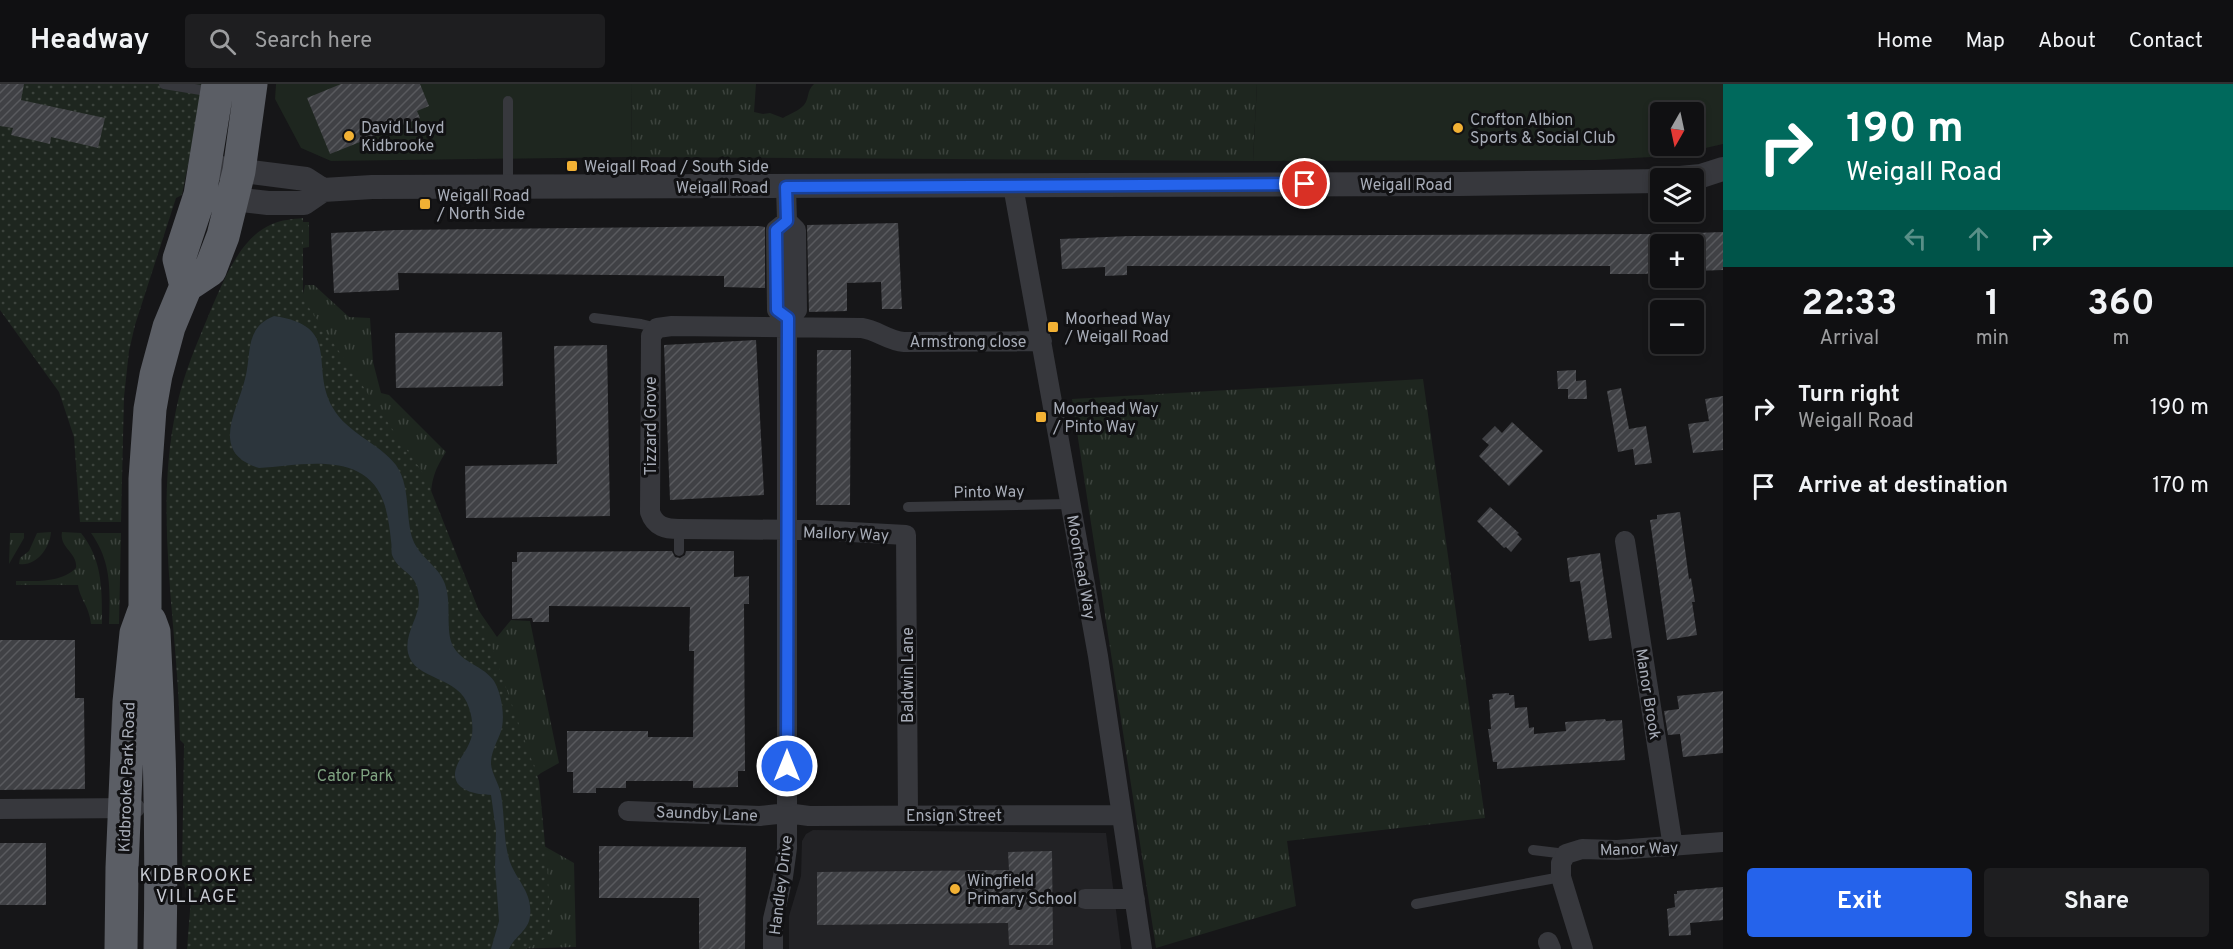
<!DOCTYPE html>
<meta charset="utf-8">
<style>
body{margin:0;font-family:Overpass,sans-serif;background:#1e1e20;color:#f1f3f6;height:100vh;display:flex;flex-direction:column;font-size:22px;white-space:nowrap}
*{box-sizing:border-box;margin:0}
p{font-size:20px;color:#9c9d9f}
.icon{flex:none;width:33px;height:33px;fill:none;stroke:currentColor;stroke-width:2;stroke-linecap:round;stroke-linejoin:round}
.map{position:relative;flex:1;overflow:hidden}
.sheet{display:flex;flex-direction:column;background:#101012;width:510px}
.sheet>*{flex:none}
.top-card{background:#00695c;color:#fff;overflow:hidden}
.needle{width:39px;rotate:189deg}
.buttons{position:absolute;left:1650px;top:18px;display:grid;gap:12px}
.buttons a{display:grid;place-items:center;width:54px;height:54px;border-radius:6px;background:#101012;box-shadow:0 3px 9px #0003,0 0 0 2px #303032;font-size:30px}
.pin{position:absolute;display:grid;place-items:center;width:51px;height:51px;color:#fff;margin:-26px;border:3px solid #fff;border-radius:50%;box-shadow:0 2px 6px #0007}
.me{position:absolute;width:66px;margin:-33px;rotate:0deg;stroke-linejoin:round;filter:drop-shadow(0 0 4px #0008)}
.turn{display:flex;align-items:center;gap:21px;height:126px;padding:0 24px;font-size:27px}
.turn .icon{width:78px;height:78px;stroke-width:2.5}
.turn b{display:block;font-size:42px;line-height:51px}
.lanes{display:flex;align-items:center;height:57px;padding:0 24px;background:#0003;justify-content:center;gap:30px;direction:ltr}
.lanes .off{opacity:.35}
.eta{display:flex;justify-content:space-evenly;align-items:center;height:102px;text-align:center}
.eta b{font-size:36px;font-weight:700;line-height:42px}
.cta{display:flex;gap:12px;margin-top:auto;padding:12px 24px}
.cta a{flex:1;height:69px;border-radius:6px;background:#2563eb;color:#fff;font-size:24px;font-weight:700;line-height:69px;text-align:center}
.cta a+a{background:#1e1e20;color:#f1f3f6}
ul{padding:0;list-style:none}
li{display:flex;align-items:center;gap:18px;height:78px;padding:0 24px}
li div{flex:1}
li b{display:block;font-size:22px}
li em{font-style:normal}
header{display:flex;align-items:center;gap:36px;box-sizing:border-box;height:84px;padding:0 30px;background:#101012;border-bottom:2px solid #303032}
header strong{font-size:28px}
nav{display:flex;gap:33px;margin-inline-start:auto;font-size:21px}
.search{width:420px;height:54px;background:#1e1e20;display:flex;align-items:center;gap:15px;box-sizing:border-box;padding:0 21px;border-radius:6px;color:#9c9d9f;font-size:22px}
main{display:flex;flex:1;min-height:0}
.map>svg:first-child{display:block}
.built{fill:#222225}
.grass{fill:url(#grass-tufts)}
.park{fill:url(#park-dots)}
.pitch{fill:#1e261f;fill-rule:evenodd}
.water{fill:#2c353c}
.building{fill:url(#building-hatch)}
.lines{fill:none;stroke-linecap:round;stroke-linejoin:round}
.service{stroke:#37383d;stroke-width:10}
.minor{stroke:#37383d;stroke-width:20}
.tertiary{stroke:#37383d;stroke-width:24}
.trunk{stroke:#5b5e65;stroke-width:33}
.route-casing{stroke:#184099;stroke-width:15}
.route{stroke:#2563eb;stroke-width:10}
.poi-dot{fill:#f2b134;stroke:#111113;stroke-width:2}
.labels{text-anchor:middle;stroke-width:6;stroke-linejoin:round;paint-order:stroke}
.poi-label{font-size:16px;fill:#a8adb8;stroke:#111113;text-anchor:start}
.street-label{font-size:16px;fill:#a8adb8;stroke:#111113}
.park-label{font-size:16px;fill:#7fa381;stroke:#111113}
.neighbourhood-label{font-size:18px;letter-spacing:1.5px;fill:#c9ccd4;stroke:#111113}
</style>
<header>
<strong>Headway</strong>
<div class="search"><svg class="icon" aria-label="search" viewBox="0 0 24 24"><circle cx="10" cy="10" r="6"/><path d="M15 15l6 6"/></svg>Search here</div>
<nav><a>Home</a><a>Map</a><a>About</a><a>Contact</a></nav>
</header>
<main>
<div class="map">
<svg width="1723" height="865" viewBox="0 0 1723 865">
<defs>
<pattern id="grass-tufts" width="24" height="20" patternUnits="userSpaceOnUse" patternTransform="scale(1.5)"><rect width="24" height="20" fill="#1e261f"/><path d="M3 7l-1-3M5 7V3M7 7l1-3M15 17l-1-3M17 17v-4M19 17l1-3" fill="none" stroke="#3c433d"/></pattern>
<pattern id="park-dots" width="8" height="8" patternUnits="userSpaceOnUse" patternTransform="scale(1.5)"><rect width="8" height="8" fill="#1e261f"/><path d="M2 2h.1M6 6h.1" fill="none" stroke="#3c433d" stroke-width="1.8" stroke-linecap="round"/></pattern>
<pattern id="building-hatch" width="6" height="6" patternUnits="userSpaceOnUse" patternTransform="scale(1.5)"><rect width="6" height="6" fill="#404145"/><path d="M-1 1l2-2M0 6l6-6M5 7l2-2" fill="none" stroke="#595a5e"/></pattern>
</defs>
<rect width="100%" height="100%" fill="#161618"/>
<path class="built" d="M 813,746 L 1106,749 L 1121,865 L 789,865 L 789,832 L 801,792 L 802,757 L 806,750 Z"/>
<path class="grass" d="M 630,0 L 756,0 L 754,28 L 763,30 L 770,29 L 783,34 C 789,30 799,27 804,21 C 810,13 806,8 814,0 L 1257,0 L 1253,77 L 631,73 L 632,4 Z
M 302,138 L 309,138 L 309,163 L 303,164 L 303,210 L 305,201 L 314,201 L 349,233 L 370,234 L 373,278 L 381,309 L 389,311 L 446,368 C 428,395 431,408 431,439 L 202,392 Z
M 1423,295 L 1485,734 L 1287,757 L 1296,822 L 1156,864 L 1072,315 Z
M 51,448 C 50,464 36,483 19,480 L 20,474 L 29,467 L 37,449 Z
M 62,448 L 81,449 C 103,476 102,507 102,540 L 91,540 C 89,521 80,516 78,501 L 16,501 L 16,497 C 36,497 61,499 76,484 C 78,469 59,464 62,448 Z
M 10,449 L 24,449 L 24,454 L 9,480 Z
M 91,449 L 121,449 L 119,540 L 109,540 C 110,506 112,478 91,449 Z
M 467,501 L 479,527 L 497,553 L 511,536 L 530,537 L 559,679 L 541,689 L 531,697 Z
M 537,758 L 574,779 L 576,863 L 509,865 Z"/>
<path class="park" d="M 0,0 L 204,0 L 182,111 L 176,114 L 135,241 L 129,267 L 124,313 L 121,438 L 80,438 L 74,353 L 59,308 L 0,226 Z
M 303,134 L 303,215 L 426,394 L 479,527 L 539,697 L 548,792 L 550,852 L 525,865 L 187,865 L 191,814 L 185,803 L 182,788 L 184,660 L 180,656 C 179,546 153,435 176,326 C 183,290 198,257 212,223 C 225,194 240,154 272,140 C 281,136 293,135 303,134 Z"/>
<path class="pitch" d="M 276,0 L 632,0 L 631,73 L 331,77 L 301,64 L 275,15 Z
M 1257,0 L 1723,0 L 1723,60 L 1671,72 L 1596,76 L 1253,77 ZM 1660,28 L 1694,28 L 1694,62 L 1660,62 Z"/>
<path class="water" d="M 274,232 C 343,242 309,283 333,324 C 347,349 379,359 396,381 C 411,402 405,434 413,456 C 420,474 439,482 445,500 C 452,519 445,547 453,562 C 462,579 484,582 494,597 C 502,610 506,636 500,650 C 496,660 491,669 491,680 C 492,690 499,700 501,710 C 505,732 503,757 510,778 C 517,797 533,809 530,832 C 529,846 515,852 509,865 L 491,865 L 499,837 L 495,783 L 496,747 L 491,711 C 472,711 446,704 458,679 C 463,670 470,661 472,651 C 473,642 472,632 469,624 C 460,591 414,597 408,569 C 404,550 419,534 419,516 C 419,487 399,490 392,471 C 391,467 392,462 391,457 C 390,446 388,433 385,422 C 368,365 304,381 259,384 C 209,368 237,328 245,295 C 252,269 244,244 274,232 Z"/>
<path class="building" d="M 0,0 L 24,0 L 21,16 L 105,34 L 98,64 L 51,53 L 50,60 L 11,51 L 13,44 L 0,42 Z
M 341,0 L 420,0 L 429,22 L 417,27 L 420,34 L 330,70 L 307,14 Z
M 898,139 L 902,225 L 882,225 L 881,198 L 847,199 L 847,227 L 809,228 L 807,141 Z
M 758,142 L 765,143 L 765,204 L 724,203 L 724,192 L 398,189 L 399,206 L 334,209 L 331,149 L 397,146 Z
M 1723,148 L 1723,186 L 1694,187 L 1694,149 Z
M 1660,150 L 1660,181 L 1658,181 L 1658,189 L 1643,190 L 1610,190 L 1610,182 L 1127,182 L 1127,191 L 1105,192 L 1105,183 L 1062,185 L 1060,155 L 1130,152 Z
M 502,248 L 503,302 L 396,304 L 395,249 Z
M 756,256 L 764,411 L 670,416 L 664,261 Z
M 607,261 L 610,432 L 466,434 L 465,382 L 557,380 L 554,262 Z
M 817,266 L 851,266 L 850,421 L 816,421 Z
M 1576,286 L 1576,297 L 1586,296 L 1587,315 L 1568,315 L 1568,305 L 1558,305 L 1557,287 Z
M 1621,304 L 1629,345 L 1646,342 L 1652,379 L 1635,381 L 1633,365 L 1618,368 L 1607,307 Z
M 1723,312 L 1723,366 L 1693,369 L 1688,340 L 1709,337 L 1705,315 Z
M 1512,338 L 1543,367 L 1509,402 L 1479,372 L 1489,361 L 1482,355 L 1495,342 L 1502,349 Z
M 1490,423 L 1519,449 L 1517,450 L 1522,455 L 1511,468 L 1506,463 L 1504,464 L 1477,437 Z
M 1680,428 L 1689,495 L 1691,494 L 1695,518 L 1692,518 L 1697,551 L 1667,556 L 1650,436 L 1657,435 L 1657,431 Z
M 672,467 L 675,473 L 680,474 L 685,471 L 686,467 L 734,467 L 734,493 L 749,492 L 749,520 L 744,520 L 745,687 L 738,687 L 738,703 L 693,704 L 693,697 L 626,697 L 626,704 L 596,704 L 596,709 L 573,709 L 573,688 L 567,688 L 567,647 L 648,647 L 648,653 L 693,653 L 694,567 L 689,567 L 690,523 L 549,522 L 549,538 L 533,538 L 532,534 L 512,535 L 512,478 L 517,478 L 517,468 Z
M 1600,469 L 1612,554 L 1589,557 L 1580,497 L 1570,498 L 1567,474 Z
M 0,556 L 75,556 L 75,614 L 84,614 L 85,705 L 0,706 Z
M 1723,607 L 1723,669 L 1683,673 L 1680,650 L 1668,651 L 1664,627 L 1679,625 L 1677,612 Z
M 1509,609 L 1509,611 L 1514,611 L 1515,624 L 1527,623 L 1529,644 L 1534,643 L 1534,650 L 1566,647 L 1565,638 L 1605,635 L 1606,637 L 1622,636 L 1625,676 L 1497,685 L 1497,678 L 1493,678 L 1488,645 L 1491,645 L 1489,616 L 1493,615 L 1492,610 Z
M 0,759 L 46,759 L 46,821 L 0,821 Z
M 599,762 L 746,763 L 745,865 L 699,865 L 699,814 L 599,814 Z
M 1052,767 L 1053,861 L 1009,861 L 1008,839 L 817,841 L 817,788 L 1009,786 L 1008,768 Z
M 1723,803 L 1723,836 L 1690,839 L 1691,851 L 1669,852 L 1667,825 L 1675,823 L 1674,810 L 1677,810 L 1677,807 Z"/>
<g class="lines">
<path class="service" d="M 164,0 L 213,8
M 508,102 L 508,17
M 594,234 L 641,240 L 657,244
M 908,423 L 1070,420
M 679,445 L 679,467
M 1533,766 L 1566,770
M 1416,820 L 1561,793"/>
<path class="minor" d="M 1013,102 L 1098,572 L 1142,865
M 787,137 L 776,146 L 777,226 L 788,234
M 1625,457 L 1673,763
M 0,725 L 135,724
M 628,727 L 760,732 L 787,729 L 809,732 L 1122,731
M 908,731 L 906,451 L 814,446 L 679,445 C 666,445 655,443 650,428 L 651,252 L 657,244 L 672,242 L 862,244 C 877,246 888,257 904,258 L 1042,257
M 1085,815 L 1135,815
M 1548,858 L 1551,865
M 773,865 L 773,835 L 783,793 L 787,764 L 787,243 L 788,234 L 797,226 L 796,146 L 787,137 L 786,103
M 1583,865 L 1561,793 L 1561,779 L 1566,770 L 1582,765 L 1617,766 L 1723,758"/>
<path class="tertiary" d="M 205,82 L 306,95 L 323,106
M 1680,94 L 1701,92 L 1723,85
M 216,113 L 268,119 L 304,119 L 323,106 L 372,103 L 1460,100 L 1660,97"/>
<path class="trunk" d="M 186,202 L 179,175 L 200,111 L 218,0
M 150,537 L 154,548 C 160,654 162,759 160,865
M 121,865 L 122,784 L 129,618 L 136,549 L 145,524 L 145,395 L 150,325 L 156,291 L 169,243 L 186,202 L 210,186 L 223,152 L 239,87 L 251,0"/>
</g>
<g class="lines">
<defs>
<path id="route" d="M 787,682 L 788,234 L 777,226 L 776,146 L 787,137 L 786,103 L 1305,100"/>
</defs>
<use href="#route" class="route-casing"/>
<use href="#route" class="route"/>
</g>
<g class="poi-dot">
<circle cx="1458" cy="44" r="6"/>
<circle cx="349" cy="52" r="6"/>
<rect x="566" y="76" width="12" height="12" rx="3"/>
<rect x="419" y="114" width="12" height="12" rx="3"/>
<rect x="1047" y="237" width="12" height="12" rx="3"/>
<rect x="1035" y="327" width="12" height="12" rx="3"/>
<circle cx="955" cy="805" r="6"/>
</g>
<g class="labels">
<g class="poi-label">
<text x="1470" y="41">Crofton Albion<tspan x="1470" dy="18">Sports &amp; Social Club</tspan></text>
<text x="361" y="49">David Lloyd<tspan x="361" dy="18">Kidbrooke</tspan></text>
<text x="584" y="88">Weigall Road / South Side</text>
<text x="437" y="117">Weigall Road<tspan x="437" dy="18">/ North Side</tspan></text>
<text x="1065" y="240">Moorhead Way<tspan x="1065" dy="18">/ Weigall Road</tspan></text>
<text x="1053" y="330">Moorhead Way<tspan x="1053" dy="18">/ Pinto Way</tspan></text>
<text x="967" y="802">Wingfield<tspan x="967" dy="18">Primary School</tspan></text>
</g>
<g class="street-label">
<text x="1406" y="106">Weigall Road</text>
<text x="722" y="109">Weigall Road</text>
<text x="968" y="263">Armstrong close</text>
<text transform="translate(650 342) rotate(-90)" y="6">Tizzard Grove</text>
<text transform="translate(989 407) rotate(-1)" y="6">Pinto Way</text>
<text transform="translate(846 449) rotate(2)" y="6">Mallory Way</text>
<text transform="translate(1082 483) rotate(80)" y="6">Moorhead Way</text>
<text transform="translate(907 591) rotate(-90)" y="6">Baldwin Lane</text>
<text transform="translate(1649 610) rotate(81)" y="6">Manor Brook</text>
<text transform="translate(126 693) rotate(-88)" y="6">Kidbrooke Park Road</text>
<text transform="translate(707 729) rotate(2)" y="6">Saundby Lane</text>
<text x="954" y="737">Ensign Street</text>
<text transform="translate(1639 764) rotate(-2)" y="6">Manor Way</text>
<text transform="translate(780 801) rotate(-83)" y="6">Handley Drive</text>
</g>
<g class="park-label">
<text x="355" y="697">Cator Park</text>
</g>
<g class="neighbourhood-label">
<text x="197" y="797">KIDBROOKE<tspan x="197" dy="21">VILLAGE</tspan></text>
</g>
</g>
</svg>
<div class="buttons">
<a><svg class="needle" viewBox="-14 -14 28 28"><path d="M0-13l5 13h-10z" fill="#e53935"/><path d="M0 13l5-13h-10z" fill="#9c9d9f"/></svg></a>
<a><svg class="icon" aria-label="layers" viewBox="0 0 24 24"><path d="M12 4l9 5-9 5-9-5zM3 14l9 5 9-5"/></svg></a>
<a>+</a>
<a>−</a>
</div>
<div class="pin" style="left:1305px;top:100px;background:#d93025"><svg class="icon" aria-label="arrive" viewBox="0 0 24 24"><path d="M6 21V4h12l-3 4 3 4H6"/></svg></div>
<svg class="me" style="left:787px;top:682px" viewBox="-20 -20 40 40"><circle r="17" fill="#2563eb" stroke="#fff" stroke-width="3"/><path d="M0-11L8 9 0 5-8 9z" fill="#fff"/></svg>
</div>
<section class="sheet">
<div class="top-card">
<div class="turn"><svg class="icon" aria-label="right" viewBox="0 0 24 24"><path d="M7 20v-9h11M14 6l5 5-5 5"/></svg><div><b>190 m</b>Weigall Road</div></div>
<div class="lanes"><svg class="icon off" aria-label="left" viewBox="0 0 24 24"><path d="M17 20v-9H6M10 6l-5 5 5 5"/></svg><svg class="icon off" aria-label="ahead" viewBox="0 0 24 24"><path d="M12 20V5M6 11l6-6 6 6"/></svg><svg class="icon" aria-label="right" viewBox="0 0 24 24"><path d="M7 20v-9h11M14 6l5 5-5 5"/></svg></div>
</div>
<div class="eta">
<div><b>22:33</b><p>Arrival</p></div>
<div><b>1</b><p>min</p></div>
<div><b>360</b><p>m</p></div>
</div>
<ul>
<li><svg class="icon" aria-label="right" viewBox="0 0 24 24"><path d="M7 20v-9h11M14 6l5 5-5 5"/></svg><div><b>Turn right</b><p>Weigall Road</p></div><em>190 m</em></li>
<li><svg class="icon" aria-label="arrive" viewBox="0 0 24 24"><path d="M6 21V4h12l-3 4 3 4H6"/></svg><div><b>Arrive at destination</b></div><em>170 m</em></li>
</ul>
<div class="cta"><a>Exit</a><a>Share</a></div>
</section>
</main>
